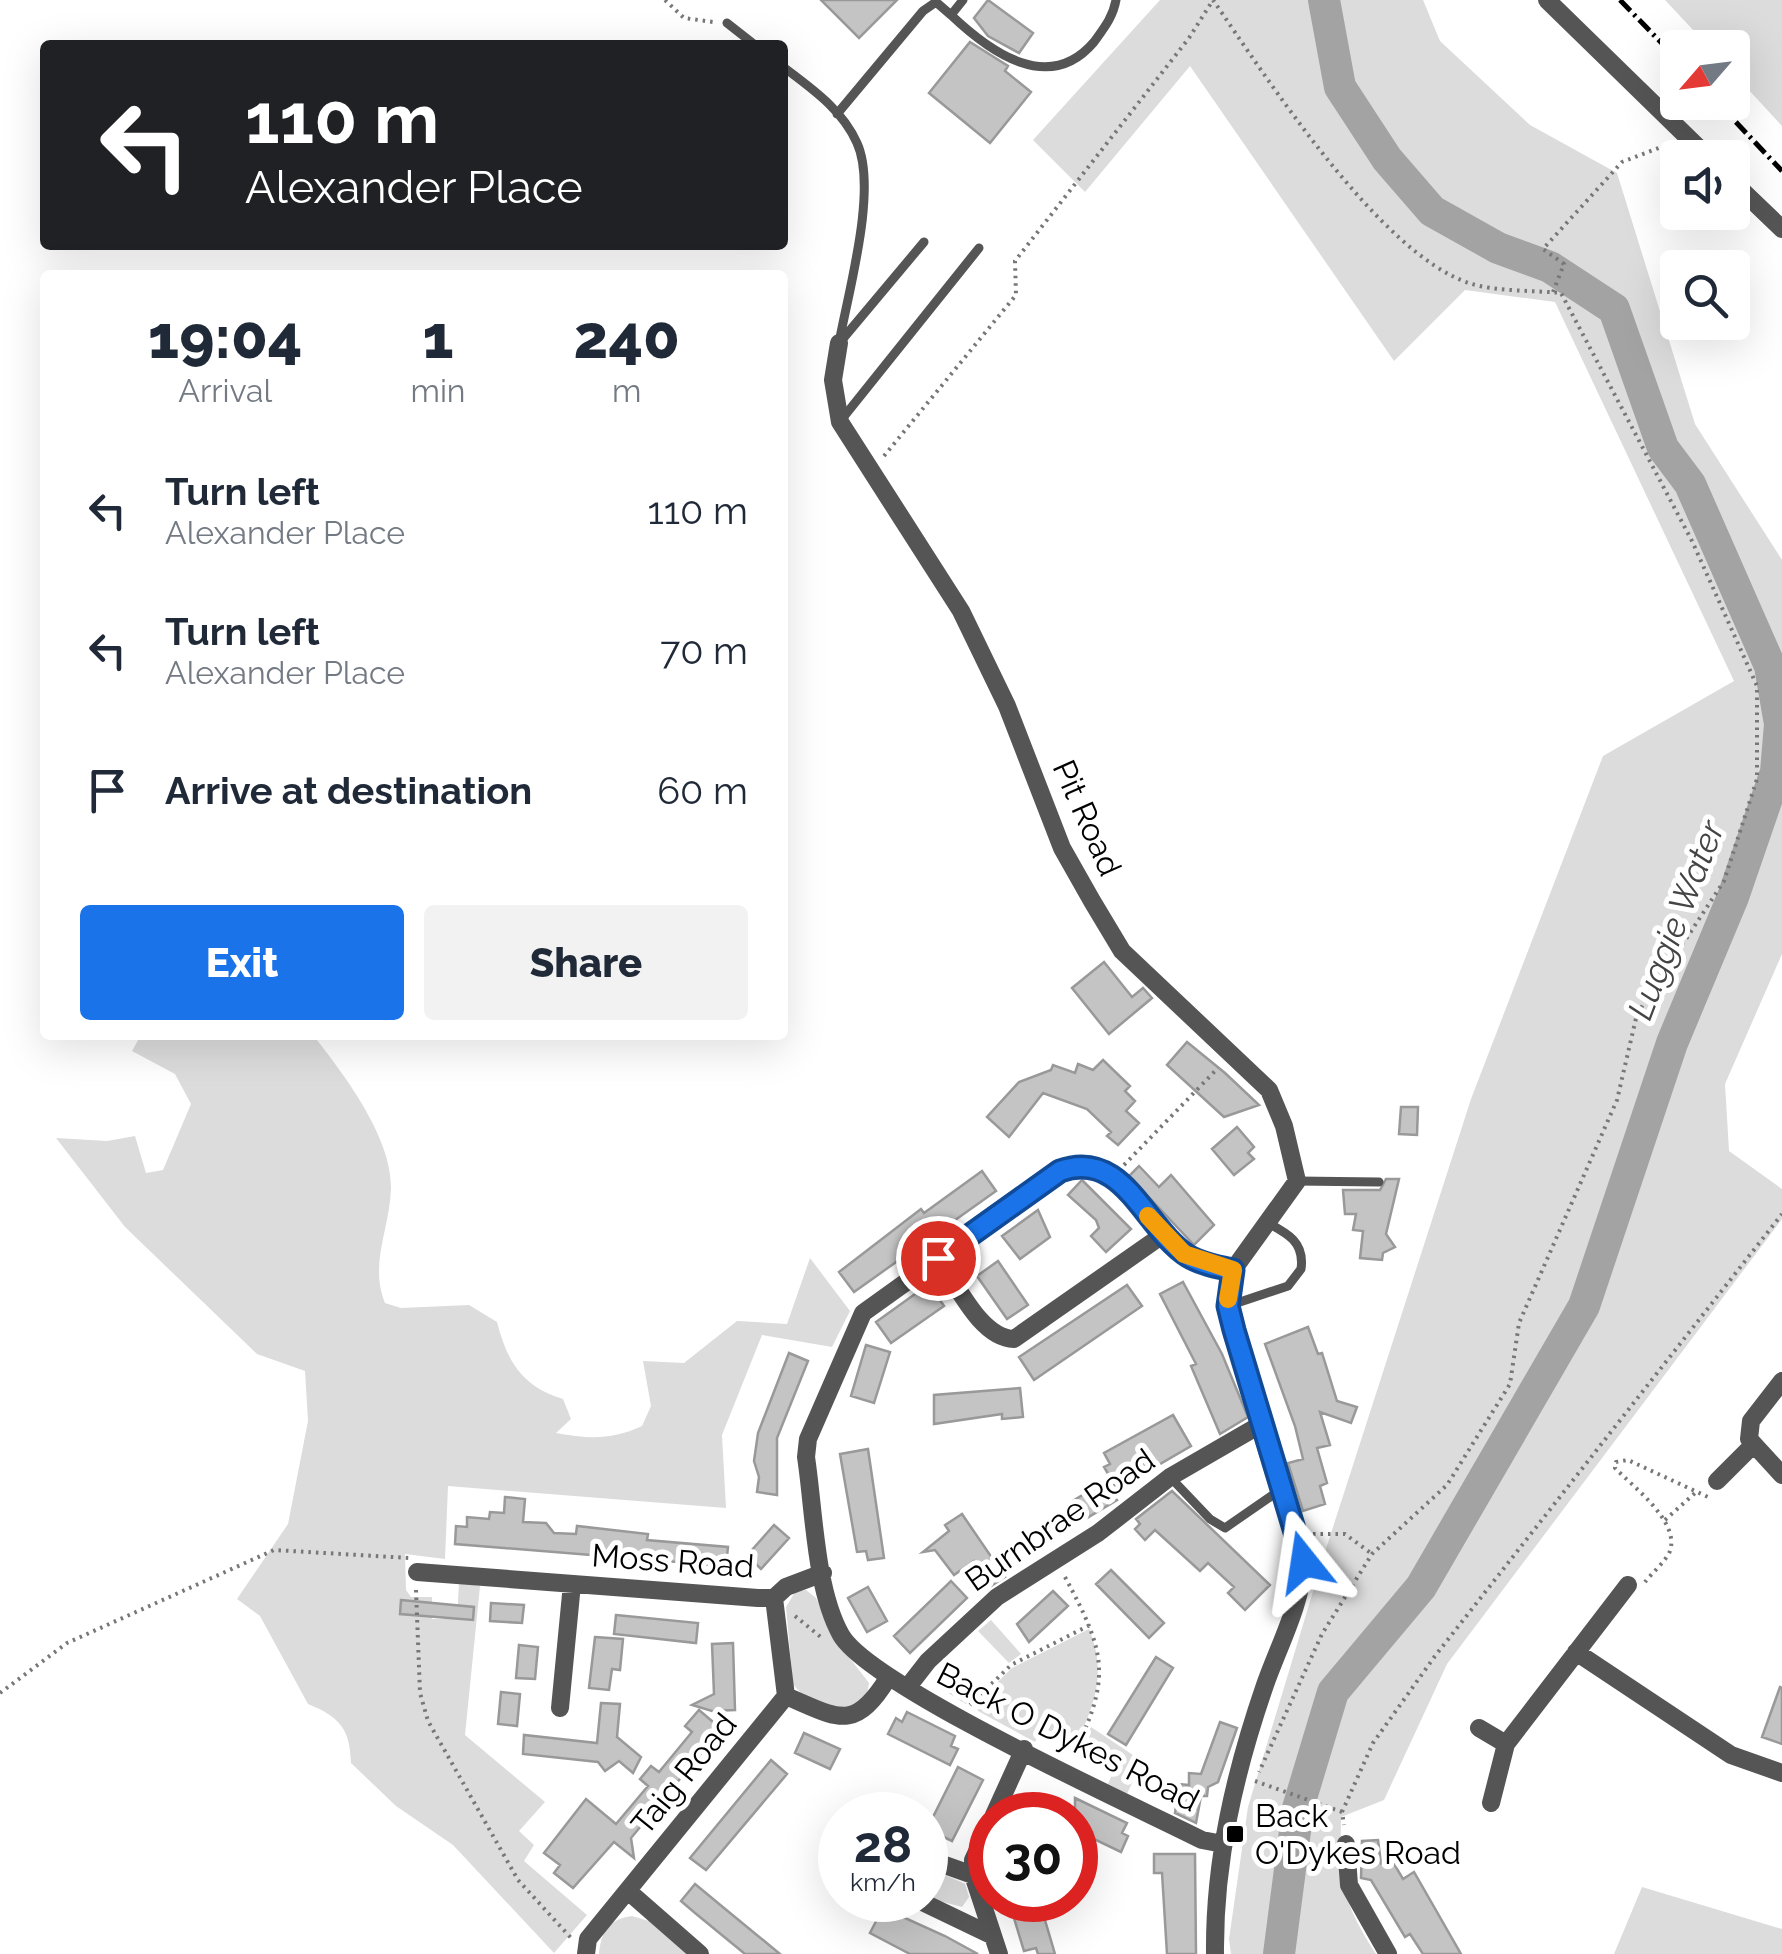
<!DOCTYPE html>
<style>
body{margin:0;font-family:Raleway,sans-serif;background:#f2f2f3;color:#1f2937;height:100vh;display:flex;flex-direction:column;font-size:38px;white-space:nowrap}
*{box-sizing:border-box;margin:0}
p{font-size:32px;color:#747a83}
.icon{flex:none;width:55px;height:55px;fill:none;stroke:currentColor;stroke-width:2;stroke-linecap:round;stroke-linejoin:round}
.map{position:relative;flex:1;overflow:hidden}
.drawer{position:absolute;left:40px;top:270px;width:748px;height:770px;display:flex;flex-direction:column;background:#fff;border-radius:10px;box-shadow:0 10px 40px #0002}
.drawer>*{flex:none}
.top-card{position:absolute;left:40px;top:40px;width:748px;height:210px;border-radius:10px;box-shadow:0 10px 40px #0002;background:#202124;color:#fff;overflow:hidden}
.needle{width:65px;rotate:242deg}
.tools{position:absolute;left:1660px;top:30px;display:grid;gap:20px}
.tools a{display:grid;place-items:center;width:90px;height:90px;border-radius:10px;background:#fff;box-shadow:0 10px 40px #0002;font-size:50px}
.speed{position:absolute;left:818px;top:1792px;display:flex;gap:20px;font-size:50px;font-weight:700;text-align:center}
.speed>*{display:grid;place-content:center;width:130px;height:130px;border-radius:50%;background:#fff;box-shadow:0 10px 40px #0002;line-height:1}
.speed small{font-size:25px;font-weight:400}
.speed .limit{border:15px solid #d22;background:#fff;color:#111}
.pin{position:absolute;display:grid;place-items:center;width:85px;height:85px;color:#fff;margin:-42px;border:5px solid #fff;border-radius:50%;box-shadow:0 2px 10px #0007}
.me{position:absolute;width:110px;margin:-55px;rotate:345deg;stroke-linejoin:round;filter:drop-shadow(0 0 8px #0008)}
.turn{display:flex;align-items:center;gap:35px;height:210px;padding:0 40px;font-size:45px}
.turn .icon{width:130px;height:130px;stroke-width:2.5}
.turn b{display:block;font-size:70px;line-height:85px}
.eta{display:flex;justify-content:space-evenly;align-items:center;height:170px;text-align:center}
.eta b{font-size:60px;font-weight:800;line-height:70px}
.action{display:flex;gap:20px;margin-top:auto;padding:20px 40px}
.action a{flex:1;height:115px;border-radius:10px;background:#1a73e8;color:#fff;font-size:40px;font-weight:800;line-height:115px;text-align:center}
.action a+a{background:#f2f2f3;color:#1f2937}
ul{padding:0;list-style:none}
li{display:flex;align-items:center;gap:30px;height:140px;padding:0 40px}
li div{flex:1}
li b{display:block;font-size:38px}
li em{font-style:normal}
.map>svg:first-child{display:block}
.green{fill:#dcdcdc}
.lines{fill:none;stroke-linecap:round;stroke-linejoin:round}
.river{stroke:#a3a3a3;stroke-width:32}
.building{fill:#c4c4c4;stroke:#999;stroke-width:2.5}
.path{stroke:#777;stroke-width:4;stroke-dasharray:2.5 5;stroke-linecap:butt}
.lane{stroke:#555;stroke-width:9}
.street{stroke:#555;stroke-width:18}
.rail{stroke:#000;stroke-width:5;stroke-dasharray:15 5 2.5 5;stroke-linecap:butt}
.route-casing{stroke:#114b97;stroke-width:25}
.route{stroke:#1a73e8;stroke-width:18}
.slow{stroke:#f59e0b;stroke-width:18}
.poi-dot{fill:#000;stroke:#fff;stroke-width:4}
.labels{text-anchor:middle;stroke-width:10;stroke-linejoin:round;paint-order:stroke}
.street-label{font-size:32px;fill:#000;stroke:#fff}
.poi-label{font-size:32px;fill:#000;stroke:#fff;text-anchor:start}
.water-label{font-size:35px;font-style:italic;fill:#444;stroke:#fff}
</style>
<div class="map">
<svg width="1782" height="1954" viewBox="0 0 1782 1954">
<rect width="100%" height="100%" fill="#fff"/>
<path class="green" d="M 1160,0 L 1423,0 L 1440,41 L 1530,125 L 1617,173 L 1695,424 L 1782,560 L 1782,954 L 1725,1084 L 1729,1151 L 1782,1189 L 1782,1219 L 1447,1664 L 1384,1800 L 1341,1817 C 1340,1882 1340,1898 1376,1954 L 1231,1954 L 1229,1939 L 1248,1807 L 1324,1555 L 1471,1099 L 1603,756 L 1734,681 L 1555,302 L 1465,290 L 1394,361 L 1190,66 L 1085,192 L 1033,140 Z
M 1665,0 L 1782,0 L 1782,126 L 1733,73 L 1732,48 L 1709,47 Z
M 141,1035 L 313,1035 C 343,1073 392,1137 391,1188 C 390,1229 369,1263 385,1303 L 401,1308 L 469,1305 L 497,1322 C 507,1362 523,1387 563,1399 L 571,1419 L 556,1433 C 589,1439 612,1440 642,1426 L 651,1406 L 643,1361 L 684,1363 L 737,1321 L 787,1324 L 810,1258 L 850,1311 L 832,1347 L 762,1335 L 722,1435 L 726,1508 L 448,1486 L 445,1559 L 405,1554 L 406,1590 L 411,1597 L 432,1597 L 432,1619 L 457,1619 L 459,1582 L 480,1586 L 465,1735 L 545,1802 L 519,1831 L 534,1845 L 524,1861 L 587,1915 L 554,1953 L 453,1845 L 396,1806 L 351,1763 C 350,1729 340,1717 308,1704 L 260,1616 L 237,1599 L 288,1524 L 308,1421 L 305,1371 L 257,1354 L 125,1227 L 56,1138 L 107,1141 L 135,1136 L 146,1173 L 163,1170 L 191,1104 L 175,1074 L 132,1051 Z
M 806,1590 L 816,1598 L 835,1639 L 869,1683 L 867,1695 L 854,1708 C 833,1708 805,1702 793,1684 L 786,1607 L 795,1592 Z
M 991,1620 L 1021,1654 L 1009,1663 L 978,1631 Z
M 1089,1629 C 1107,1672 1095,1704 1076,1744 L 1042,1727 L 1035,1742 L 978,1711 L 977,1702 L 1012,1668 Z
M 945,1663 L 974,1696 L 966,1704 L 937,1686 L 937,1672 Z
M 1091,1727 L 1133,1755 L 1130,1764 L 1138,1770 L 1127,1794 L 1108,1784 L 1116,1765 L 1081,1747 Z
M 925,1866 L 965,1884 L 969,1897 L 962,1907 L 925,1897 Z
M 1642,1887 L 1782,1929 L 1782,1954 L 1614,1954 Z
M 632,1916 L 652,1922 L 691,1954 L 599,1954 C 601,1932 609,1919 632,1916 Z"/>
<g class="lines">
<path class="river" d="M 1279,1954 L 1298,1808 L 1333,1692 L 1421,1587 L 1584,1306 L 1672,1043 L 1733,897 L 1776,772 L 1780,724 L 1770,666 L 1690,484 L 1663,448 L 1614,309 L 1550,267 L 1498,248 L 1432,211 L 1387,159 L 1340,87 L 1324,0"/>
</g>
<path class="building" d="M 821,0 L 897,0 L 859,38 Z
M 988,0 L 1033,33 L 1019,53 L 988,36 L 974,18 Z
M 970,42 L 1008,66 L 1005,71 L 1031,92 L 990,143 L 929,93 Z
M 1104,962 L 1132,997 L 1143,988 L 1152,998 L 1109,1034 L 1072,988 Z
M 1187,1042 L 1225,1073 L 1259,1105 L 1224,1117 L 1167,1065 Z
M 1103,1060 L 1130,1086 L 1125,1091 L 1135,1101 L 1126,1111 L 1139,1123 L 1118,1145 L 1107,1136 L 1111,1132 L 1087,1109 L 1043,1093 L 1009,1137 L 987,1117 L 1019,1082 L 1051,1070 L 1053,1065 L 1075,1073 L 1078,1064 L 1093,1070 Z
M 1401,1107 L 1418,1107 L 1417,1135 L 1399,1134 Z
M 1237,1127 L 1254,1147 L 1248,1153 L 1254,1159 L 1234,1175 L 1212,1149 Z
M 1139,1166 L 1159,1187 L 1171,1175 L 1214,1225 L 1194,1245 L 1129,1176 Z
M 982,1171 L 996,1191 L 854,1292 L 839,1272 L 921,1209 L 924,1213 Z
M 1386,1179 L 1399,1179 L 1386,1234 L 1395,1247 L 1383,1253 L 1382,1260 L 1360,1258 L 1363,1231 L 1353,1230 L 1356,1214 L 1345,1214 L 1343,1190 L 1380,1190 Z
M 1082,1180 L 1131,1229 L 1106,1252 L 1091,1236 L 1099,1228 L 1096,1220 L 1068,1195 Z
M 1038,1210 L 1050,1237 L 1020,1259 L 1002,1236 Z
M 998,1261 L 1028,1305 L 1007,1319 L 977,1276 Z
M 1183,1282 L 1222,1354 L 1248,1417 L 1220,1434 L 1191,1366 L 1196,1364 L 1160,1294 Z
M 929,1284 L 944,1306 L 891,1343 L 876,1322 Z
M 1127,1285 L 1142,1306 L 1034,1380 L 1019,1357 Z
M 1308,1327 L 1318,1354 L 1322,1353 L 1337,1401 L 1357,1407 L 1351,1423 L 1320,1412 L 1330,1445 L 1317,1448 L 1327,1483 L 1320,1486 L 1325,1504 L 1303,1511 L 1288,1463 L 1303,1459 L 1295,1426 L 1265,1344 Z
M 866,1345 L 890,1352 L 874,1403 L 851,1396 Z
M 789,1353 L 808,1361 L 777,1438 L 777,1495 L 757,1492 L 759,1477 L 754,1461 L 758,1433 Z
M 1020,1388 L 1023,1417 L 1002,1419 L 1002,1414 L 934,1424 L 934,1395 Z
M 1173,1415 L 1191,1446 L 1117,1489 L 1104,1467 L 1110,1464 L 1104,1453 Z
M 868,1449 L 884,1558 L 868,1560 L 866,1551 L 857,1552 L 840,1454 Z
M 1106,1481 L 1117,1500 L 1082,1521 L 1071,1502 Z
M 1172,1491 L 1270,1585 L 1245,1610 L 1228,1593 L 1234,1587 L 1208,1563 L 1200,1571 L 1155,1530 L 1145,1540 L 1135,1529 L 1140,1524 L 1136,1519 Z
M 505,1497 L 525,1499 L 523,1522 L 546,1523 L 554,1533 L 576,1534 L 577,1526 L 648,1534 L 647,1540 L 728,1547 L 726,1566 L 455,1544 L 456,1526 L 467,1527 L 467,1517 L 489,1519 L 490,1512 L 504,1513 Z
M 962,1514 L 1005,1577 L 991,1586 L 974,1561 L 954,1575 L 935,1550 L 923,1552 L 949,1531 L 945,1525 Z
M 774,1525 L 789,1538 L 761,1569 L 750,1558 L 751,1551 Z
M 1111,1570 L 1164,1623 L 1149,1638 L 1096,1584 Z
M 951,1581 L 967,1598 L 910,1653 L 894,1636 Z
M 868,1587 L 887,1621 L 867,1632 L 848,1598 Z
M 1053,1591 L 1068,1606 L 1029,1642 L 1017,1624 Z
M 401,1600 L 474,1607 L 473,1620 L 400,1614 Z
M 491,1603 L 524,1605 L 522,1623 L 490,1621 Z
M 616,1615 L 698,1623 L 696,1643 L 614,1634 Z
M 595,1637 L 623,1639 L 620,1670 L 612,1669 L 609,1690 L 589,1688 Z
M 733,1643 L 735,1710 L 712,1711 L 692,1705 L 714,1694 L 712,1644 Z
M 519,1645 L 538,1647 L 535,1679 L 516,1678 Z
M 1156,1657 L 1173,1668 L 1126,1745 L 1108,1734 Z
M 1780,1687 L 1782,1688 L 1782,1744 L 1762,1737 Z
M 501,1692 L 520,1694 L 517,1726 L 498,1724 Z
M 601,1703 L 620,1704 L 617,1737 L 641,1757 L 633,1773 L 619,1761 L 605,1771 L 598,1762 L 523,1754 L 524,1735 L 597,1743 Z
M 699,1710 L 719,1727 L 718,1733 L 631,1838 L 634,1858 L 614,1842 L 573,1888 L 554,1873 L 560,1865 L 544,1853 L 586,1799 L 616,1824 L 648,1786 L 640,1779 L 651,1766 L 659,1772 L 692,1732 L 685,1726 Z
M 907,1712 L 955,1736 L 951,1746 L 958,1749 L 950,1765 L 888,1734 L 896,1718 L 902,1722 Z
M 1220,1722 L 1237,1728 L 1218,1782 L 1208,1787 L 1207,1796 L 1201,1796 L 1196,1823 L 1175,1813 L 1179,1784 L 1189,1785 L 1189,1773 L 1201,1774 Z
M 804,1733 L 840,1749 L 830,1769 L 795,1753 Z
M 771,1760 L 787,1774 L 706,1870 L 690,1858 Z
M 958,1767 L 983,1780 L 952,1841 L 927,1829 Z
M 1075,1798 L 1127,1823 L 1122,1833 L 1128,1836 L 1121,1852 L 1075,1830 Z
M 1378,1840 L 1381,1863 L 1390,1857 L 1403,1879 L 1414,1872 L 1461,1954 L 1423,1954 L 1410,1934 L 1405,1937 L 1371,1880 L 1361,1878 L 1362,1841 Z
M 1154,1854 L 1195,1854 L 1196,1954 L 1167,1954 L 1162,1873 L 1154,1873 Z
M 695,1884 L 724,1908 L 780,1954 L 745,1954 L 695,1913 L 681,1901 Z
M 1028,1900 L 1039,1900 L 1055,1954 L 1038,1954 L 1036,1948 L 1024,1951 L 1010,1905 Z
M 883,1908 L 945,1936 L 978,1954 L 910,1954 L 870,1933 Z"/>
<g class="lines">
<path class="path" d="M 665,0 L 684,18 L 713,22
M 1213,0 C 1266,77 1380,254 1469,283 C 1496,292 1532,290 1561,293 L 1692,541 L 1757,686 L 1757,779 L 1724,881 L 1637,1014 L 1617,1100 L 1519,1323 L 1510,1384 L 1447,1485 L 1372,1554 L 1322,1634 L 1259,1772
M 1553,292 L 1564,264 L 1543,249 L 1622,162 L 1669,144
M 884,456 L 1016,295 L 1015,261 L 1189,38 L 1213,0
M 1124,1165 L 1218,1068
M 1665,1520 L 1695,1493
M 1313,1534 L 1345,1534 L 1372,1554
M 1065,1577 C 1106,1653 1112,1678 1072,1757
M 1645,1582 C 1652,1573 1666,1561 1670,1551 C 1680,1521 1632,1486 1615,1468 L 1616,1462 L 1628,1460 L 1708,1497
M 416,1590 L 420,1693 L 428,1721 L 518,1880 L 572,1939
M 795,1616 L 822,1638
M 0,1693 L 67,1643 L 274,1550 L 409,1558
M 970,1705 L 1011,1665 L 1090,1625
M 1255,1781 L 1342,1812 L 1344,1825
M 1342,1812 L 1373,1743 L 1435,1656 L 1782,1214"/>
<path class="lane" d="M 951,15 C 990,52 1049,95 1094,42 C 1104,28 1113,17 1116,0
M 727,23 L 755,45
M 782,66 C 811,88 842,109 857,143 C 878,189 848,293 839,343
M 837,114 L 923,11 L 936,2 L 951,15 L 963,0
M 841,341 L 924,242
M 842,419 L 979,248
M 1297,1181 L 1379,1182
M 1228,1306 L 1288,1286 L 1301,1269 C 1305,1242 1287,1233 1266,1222
M 1170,1477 L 1210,1519 L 1225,1528 L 1283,1488"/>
<path class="street" d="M 1547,0 L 1709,158
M 1732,181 L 1782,229
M 839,343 L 833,380 L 840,422 L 961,611 L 1007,706 L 1062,848 L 1092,901 L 1122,951 L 1269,1090 L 1284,1126 L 1297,1181 L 1233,1270 L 1228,1306 L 1304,1562 C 1301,1605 1279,1645 1265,1685 C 1235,1772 1214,1861 1215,1954
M 938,1258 C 957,1284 980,1338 1014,1339 L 1164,1234
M 1782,1381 L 1751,1421 L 1749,1439 L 1782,1475
M 1717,1481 L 1753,1445
M 417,1572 L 758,1598 L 774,1598 L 786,1587 L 823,1573
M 1576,1652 L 1731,1755 L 1782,1773
M 907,1688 L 928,1661 L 997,1597 L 1098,1533 L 1170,1477 L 1265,1422
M 786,1696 C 838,1718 854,1733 888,1678
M 560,1708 L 572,1584
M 1479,1728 L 1506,1744
M 1491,1803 L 1506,1744 L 1628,1585
M 994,1815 L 1024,1749
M 990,1824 L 973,1860 L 973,1875 L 999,1954
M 1223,1844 L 1202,1840 C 1135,1806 870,1686 841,1635 C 815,1589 814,1509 806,1457 L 808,1439 L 863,1313 L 1061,1171 C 1123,1149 1144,1228 1188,1256 C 1201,1264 1218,1267 1233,1270
M 1346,1844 L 1349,1885 L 1388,1954
M 925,1858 L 973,1875
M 628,1891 L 700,1954
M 918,1900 L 993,1936
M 586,1954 L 588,1939 L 786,1696 L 774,1598"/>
<path class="rail" d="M 1620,0 L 1678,60
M 1717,102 L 1782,171"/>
</g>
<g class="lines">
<defs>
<path id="route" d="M 938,1258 L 1060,1171 C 1124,1148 1144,1228 1188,1256 C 1201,1264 1218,1267 1233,1270 L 1228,1306 L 1234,1330 L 1304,1562"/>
</defs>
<use href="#route" class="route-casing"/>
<use href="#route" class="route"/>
<path class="slow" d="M 1148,1216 L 1184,1254 L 1233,1270 L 1228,1299"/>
</g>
<rect class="poi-dot" x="1225" y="1824" width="20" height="20" rx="5"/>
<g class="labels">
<g class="street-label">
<text transform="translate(1087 818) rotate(66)" y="11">Pit Road</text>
<text transform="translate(1060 1520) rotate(-35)" y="11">Burnbrae Road</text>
<text transform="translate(673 1561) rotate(4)" y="11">Moss Road</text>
<text transform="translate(1068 1737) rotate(27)" y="11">Back O Dykes Road</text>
<text transform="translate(684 1774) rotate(-51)" y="11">Taig Road</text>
</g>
<g class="poi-label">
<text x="1255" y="1827">Back<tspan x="1255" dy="37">O'Dykes Road</tspan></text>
</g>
<g class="water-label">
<text transform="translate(1676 920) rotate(-69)" y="12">Luggie Water</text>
</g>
</g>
</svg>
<div class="tools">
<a><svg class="needle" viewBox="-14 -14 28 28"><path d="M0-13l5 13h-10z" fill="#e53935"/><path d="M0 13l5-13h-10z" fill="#747a83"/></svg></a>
<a><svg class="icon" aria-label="sound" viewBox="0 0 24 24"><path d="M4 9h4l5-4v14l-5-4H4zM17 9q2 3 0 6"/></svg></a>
<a><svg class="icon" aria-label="search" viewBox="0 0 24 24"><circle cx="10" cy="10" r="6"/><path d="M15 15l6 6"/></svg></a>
</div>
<div class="speed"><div>28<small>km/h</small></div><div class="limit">30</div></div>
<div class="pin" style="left:938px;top:1258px;background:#d93025"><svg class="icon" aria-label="arrive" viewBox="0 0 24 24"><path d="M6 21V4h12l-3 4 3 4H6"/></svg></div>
<svg class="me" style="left:1304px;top:1562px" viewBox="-20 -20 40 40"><path d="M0-17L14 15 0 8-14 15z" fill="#1a73e8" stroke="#fff" stroke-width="4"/></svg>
<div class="top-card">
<div class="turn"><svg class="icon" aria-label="left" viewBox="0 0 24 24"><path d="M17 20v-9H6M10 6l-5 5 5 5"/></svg><div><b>110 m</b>Alexander Place</div></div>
</div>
<section class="drawer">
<div class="eta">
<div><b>19:04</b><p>Arrival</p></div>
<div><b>1</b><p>min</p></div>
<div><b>240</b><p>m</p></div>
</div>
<ul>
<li><svg class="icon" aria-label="left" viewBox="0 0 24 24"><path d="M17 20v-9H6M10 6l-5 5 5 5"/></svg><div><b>Turn left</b><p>Alexander Place</p></div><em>110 m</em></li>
<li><svg class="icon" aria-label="left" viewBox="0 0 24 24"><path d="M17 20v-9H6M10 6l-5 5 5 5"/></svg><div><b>Turn left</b><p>Alexander Place</p></div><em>70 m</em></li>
<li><svg class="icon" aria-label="arrive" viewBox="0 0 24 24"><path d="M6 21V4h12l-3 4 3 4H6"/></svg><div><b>Arrive at destination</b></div><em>60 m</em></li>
</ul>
<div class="action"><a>Exit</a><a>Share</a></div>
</section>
</div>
